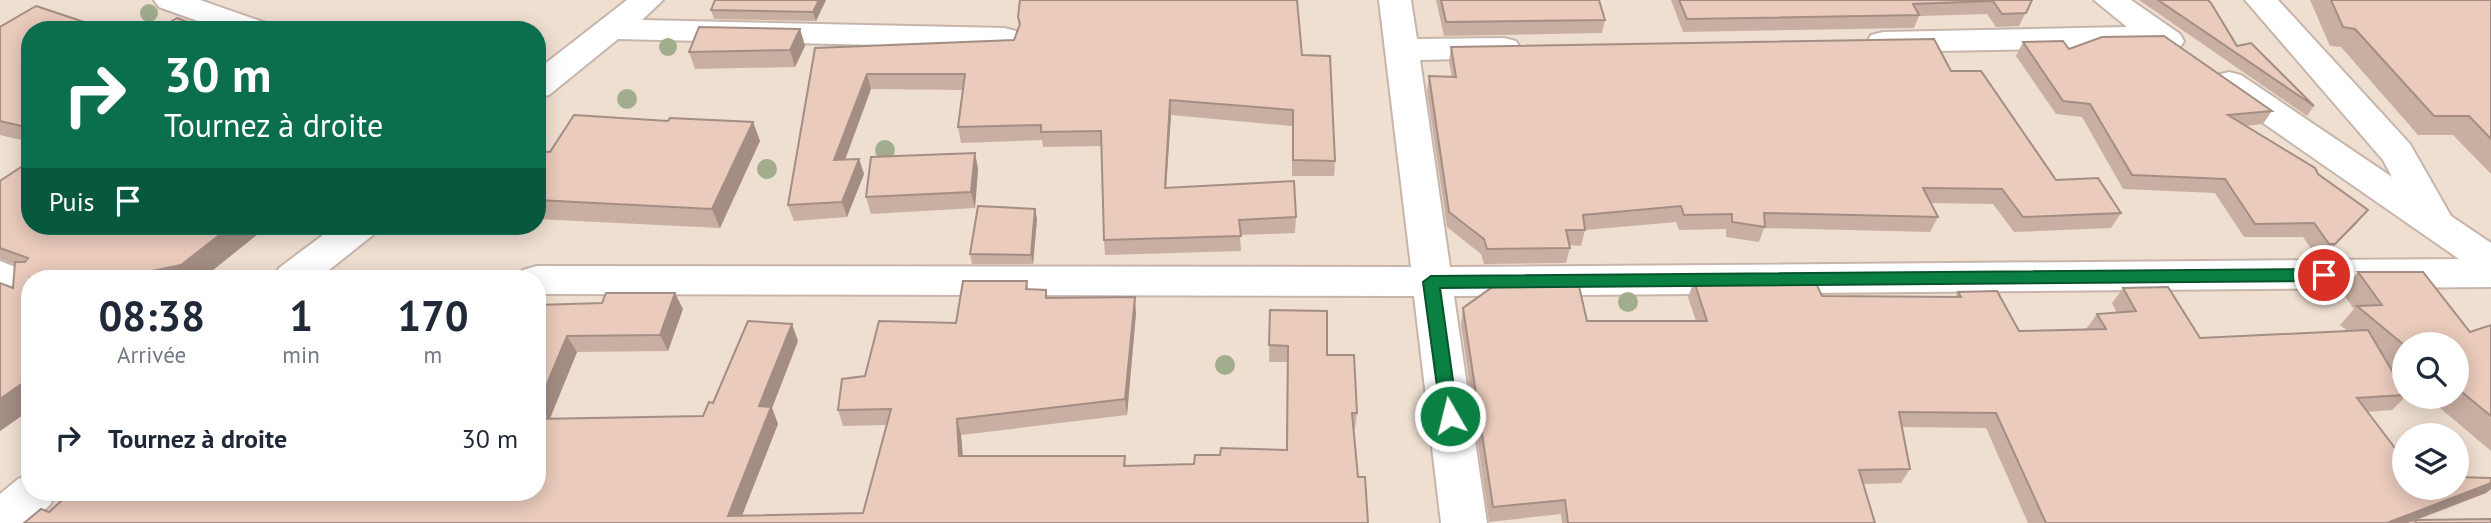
<!DOCTYPE html>
<html lang="fr">
<meta charset="utf-8">
<style>
body{margin:0;font-family:"PT Sans",sans-serif;background:#f2f2f3;color:#1f2937;height:100vh;display:flex;flex-direction:column;font-size:26px;white-space:nowrap}
*{box-sizing:border-box;margin:0}
p{font-size:23px;color:#747a83}
.icon{flex:none;width:38px;height:38px;fill:none;stroke:currentColor;stroke-width:2;stroke-linecap:round;stroke-linejoin:round}
.map{position:relative;flex:1;overflow:hidden}
.panel{position:absolute;left:21px;top:270px;width:525px;height:231px;display:flex;flex-direction:column;background:#fff;border-radius:28px;box-shadow:0 4px 18px #0003}
.panel>*{flex:none}
.hud{position:absolute;left:21px;top:21px;width:525px;height:214px;border-radius:28px;box-shadow:0 4px 18px #0003;background:#0b6e4f;color:#fff;overflow:hidden}
.tools{position:absolute;left:2392px;top:332px;display:grid;gap:14px}
.tools a{display:grid;place-items:center;width:77px;height:77px;border-radius:50%;background:#fff;box-shadow:0 4px 18px #0003;font-size:35px}
.pin{position:absolute;display:grid;place-items:center;width:60px;height:60px;color:#fff;margin:-30px;border:4px solid #fff;border-radius:50%;box-shadow:0 2px 7px #0007}
.me{position:absolute;width:77px;margin:-38px;rotate:352deg;stroke-linejoin:round;filter:drop-shadow(0 0 5px #0008)}
.turn{display:flex;align-items:center;gap:24px;height:147px;padding:0 28px;font-size:32px}
.turn .icon{width:91px;height:91px;stroke-width:2.5}
.turn b{display:block;font-size:49px;line-height:60px}
.then{display:flex;align-items:center;height:66px;padding:0 28px;background:#0003;gap:14px;font-size:26px}
.eta{display:flex;justify-content:space-evenly;align-items:center;height:119px;text-align:center}
.eta b{font-size:42px;font-weight:600;line-height:49px}
ul{padding:0;list-style:none}
li{display:flex;align-items:center;gap:21px;height:98px;padding:0 28px}
li div{flex:1}
li b{display:block;font-size:26px}
li em{font-style:normal}
.map>svg:first-child{display:block}
.residential{fill:#efdfd1;fill-rule:evenodd}
.lines{fill:none;stroke-linecap:round;stroke-linejoin:round}
.minor-casing{stroke:#c7b5ab;stroke-width:4}
.minor{fill:#fff;fill-rule:evenodd}
.tree{fill:#a1ad8d}
.wall{fill:#c9afa2}
.shaded-wall{fill:#a48e84}
.building{fill:#eacbbc;stroke:#a48e84;stroke-width:2}
.route{fill:#0b8043;stroke:#07532c;stroke-width:2}
</style>
<div class="map">
<svg width="2491" height="523" viewBox="0 0 2491 523">
<rect width="100%" height="100%" fill="#f8eee1"/>
<path class="residential" d="M 0,0 L 2491,0 L 2491,523 L 0,523 ZM 30,30 L 537,30 L 537,226 L 30,226 ZM 30,278 L 537,278 L 537,492 L 30,492 ZM 2404,345 L 2457,345 L 2457,397 L 2404,397 ZM 2404,436 L 2457,436 L 2457,488 L 2404,488 Z"/>
<g class="lines">
<defs>
<path id="minor" d="M 154,0 L 200,0 L 266,23 L 271,30 L 223,30 L 159,7 Z
M 627,0 L 663,0 L 642,20 L 1004,28 L 1016,31 L 1020,38 L 1016,45 L 1004,48 L 618,39 L 549,95 L 537,98 L 537,70 Z
M 1379,0 L 1411,0 L 1417,39 L 1504,38 L 1516,41 L 1520,48 L 1516,55 L 1504,58 L 1420,60 L 1450,267 L 2459,259 L 2217,91 L 2212,83 L 2217,75 L 2229,72 L 2241,75 L 2392,177 L 2383,160 L 2245,0 L 2278,0 L 2410,144 L 2451,216 L 2491,243 L 2491,287 L 1454,296 L 1487,523 L 1441,523 L 1414,296 L 537,294 L 537,278 L 518,278 L 523,270 L 537,266 L 1411,267 Z
M 2094,0 L 2131,0 L 2180,34 L 2184,41 L 2180,48 L 2168,51 L 2154,47 L 1883,52 L 1871,49 L 1867,42 L 1871,35 L 1883,32 L 2127,27 Z
M 335,226 L 379,226 L 373,235 L 319,278 L 274,278 L 279,268 Z
M 0,261 L 43,278 L 30,278 L 30,304 L 0,292 Z
M 30,475 L 30,492 L 56,492 L 50,505 L 30,523 L 0,523 L 0,494 L 18,479 Z"/>
</defs>
<use href="#minor" class="minor-casing"/>
<use href="#minor" class="minor"/>
</g>
<g class="tree">
<circle cx="149" cy="13" r="9"/>
<circle cx="668" cy="47" r="9"/>
<circle cx="627" cy="99" r="10"/>
<circle cx="885" cy="150" r="10"/>
<circle cx="767" cy="169" r="10"/>
<circle cx="1628" cy="302" r="10"/>
<circle cx="1225" cy="365" r="10"/>
</g>
<path class="wall" d="M 826,0 L 816,21 L 714,19 L 711,10 Z
M 1436,0 L 1599,0 L 1605,20 L 1602,33 L 1444,36 Z
M 1671,0 L 2032,0 L 2019,26 L 1996,27 L 1987,14 L 1919,16 L 1914,28 L 1683,32 Z
M 2139,0 L 2208,0 L 2237,46 L 2314,106 L 2307,116 Z
M 2310,0 L 2491,0 L 2491,174 L 2453,135 L 2418,135 L 2341,47 L 2330,46 Z
M 1018,17 L 1302,55 L 1335,161 L 1334,176 L 1292,176 L 1292,126 L 1171,115 L 1166,188 L 1296,217 L 1295,233 L 1240,235 L 1241,251 L 1105,255 L 1104,240 L 1101,146 L 1043,147 L 1042,140 L 961,143 L 958,127 L 963,90 L 871,89 L 845,160 L 859,159 L 864,174 L 847,217 L 794,221 L 788,205 L 815,48 L 1014,40 L 1019,27 Z
M 0,27 L 30,30 L 30,142 L 0,135 Z
M 800,29 L 805,46 L 795,67 L 695,69 L 689,52 Z
M 2023,42 L 2069,49 L 2272,111 L 2263,124 L 2246,126 L 2318,174 L 2357,223 L 2323,257 L 2317,257 L 2303,237 L 2244,237 L 2215,193 L 2123,189 L 2082,117 L 2056,114 L 2016,56 Z
M 1451,47 L 1951,71 L 2056,180 L 2121,213 L 2111,228 L 2014,232 L 1993,204 L 1931,203 L 1938,217 L 1930,232 L 1764,228 L 1759,242 L 1726,237 L 1726,229 L 1679,230 L 1676,222 L 1585,230 L 1581,246 L 1569,245 L 1570,248 L 1566,263 L 1484,264 L 1481,254 L 1447,227 L 1427,91 L 1429,76 L 1452,77 L 1449,62 Z
M 668,121 L 753,122 L 760,141 L 720,228 L 537,219 L 537,151 L 550,152 Z
M 975,153 L 978,169 L 975,208 L 871,214 L 866,197 Z
M 0,181 L 30,226 L 268,226 L 203,278 L 30,278 L 30,410 L 0,431 L 15,265 L 0,259 Z
M 1035,209 L 1037,219 L 1033,264 L 972,264 L 970,254 Z
M 2358,272 L 2470,332 L 2491,325 L 2491,451 L 2427,397 L 2457,397 L 2457,345 L 2404,345 L 2404,378 L 2389,366 L 2404,391 L 2405,397 L 2392,410 L 2367,412 L 2404,488 L 2491,478 L 2491,489 L 2486,493 L 2417,520 L 2491,523 L 2411,523 L 2412,522 L 2408,523 L 2028,523 L 1986,428 L 1902,427 L 1910,469 L 1901,483 L 1863,484 L 1875,523 L 1562,523 L 1561,514 L 1489,522 L 1461,324 L 1463,308 L 1587,321 L 1696,321 L 1688,297 L 1694,281 L 1822,296 L 1955,297 L 1958,292 L 2019,331 L 2086,329 L 2097,314 L 2117,313 L 2112,303 L 2123,288 L 2200,338 L 2348,331 L 2340,325 L 2354,309 L 2341,291 Z
M 1027,281 L 1028,289 L 1047,298 L 1136,313 L 1127,415 L 961,435 L 963,456 L 1125,456 L 1126,466 L 1194,464 L 1220,455 L 1286,450 L 1287,362 L 1269,362 L 1270,310 L 1327,355 L 1357,413 L 1355,429 L 1354,429 L 1358,477 L 1368,523 L 49,512 L 206,498 L 537,492 L 537,305 L 683,309 L 668,351 L 577,352 L 550,419 L 703,416 L 713,403 L 798,341 L 772,408 L 778,424 L 742,516 L 863,513 L 887,425 L 843,426 L 838,410 L 865,376 Z"/>
<path class="shaded-wall" d="M 819,0 L 826,0 L 816,21 L 813,12 Z
M 800,29 L 805,46 L 795,67 L 790,50 Z
M 867,74 L 871,89 L 839,176 L 834,160 Z
M 1170,100 L 1171,115 L 1165,203 L 1165,188 Z
M 753,122 L 760,141 L 720,228 L 712,209 Z
M 975,153 L 978,169 L 975,208 L 971,192 Z
M 859,159 L 864,174 L 847,217 L 842,202 Z
M 1035,209 L 1037,219 L 1033,264 L 1031,255 Z
M 2368,210 L 2357,223 L 2323,257 L 2335,244 Z
M 231,226 L 268,226 L 203,278 L 118,278 Z
M 675,293 L 683,309 L 668,351 L 660,335 Z
M 1135,297 L 1136,313 L 1127,415 L 1125,399 Z
M 792,324 L 798,341 L 772,408 L 778,424 L 739,523 L 728,516 L 759,406 Z
M 567,336 L 577,352 L 543,435 L 537,426 L 537,408 Z
M 30,378 L 30,410 L 0,431 L 0,399 Z
M 957,419 L 961,435 L 964,472 L 959,456 Z
M 2491,483 L 2491,489 L 2486,493 L 2415,520 L 2414,520 L 2408,523 L 2387,523 Z"/>
<path class="building" d="M 715,0 L 819,0 L 813,12 L 711,10 Z
M 1020,0 L 1297,0 L 1302,55 L 1330,56 L 1335,161 L 1293,160 L 1293,110 L 1170,100 L 1165,188 L 1294,181 L 1296,217 L 1239,220 L 1241,236 L 1104,240 L 1101,131 L 1041,132 L 1041,125 L 958,127 L 965,74 L 867,74 L 834,160 L 859,159 L 842,202 L 788,205 L 815,48 L 1014,40 L 1020,24 L 1018,17 Z
M 1441,0 L 1599,0 L 1605,20 L 1446,22 Z
M 1679,0 L 2032,0 L 2026,13 L 2002,14 L 1993,1 L 1913,4 L 1919,15 L 1687,19 Z
M 2158,0 L 2208,0 L 2211,3 L 2237,46 L 2251,43 L 2314,106 Z
M 2331,0 L 2491,0 L 2491,139 L 2469,116 L 2434,116 L 2355,29 L 2343,27 Z
M 36,6 L 108,30 L 30,30 L 30,128 L 0,121 L 0,27 Z
M 177,18 L 209,30 L 157,30 Z
M 699,27 L 800,29 L 790,50 L 689,52 Z
M 2164,36 L 2272,111 L 2228,115 L 2315,168 L 2318,174 L 2368,210 L 2335,244 L 2329,244 L 2314,223 L 2255,224 L 2225,179 L 2132,175 L 2090,104 L 2063,101 L 2023,42 L 2063,41 L 2069,49 L 2102,37 Z
M 1934,39 L 1951,71 L 1981,71 L 2056,180 L 2098,178 L 2121,213 L 2023,217 L 2002,189 L 1923,188 L 1938,217 L 1764,213 L 1765,227 L 1732,222 L 1732,214 L 1684,215 L 1681,206 L 1583,215 L 1585,230 L 1566,230 L 1570,248 L 1487,249 L 1484,239 L 1449,212 L 1429,76 L 1456,77 L 1451,47 Z
M 574,115 L 668,121 L 670,118 L 753,122 L 712,209 L 537,200 L 537,151 L 550,152 Z
M 975,153 L 971,192 L 866,197 L 871,157 Z
M 30,161 L 30,226 L 231,226 L 181,265 L 118,278 L 30,278 L 30,378 L 0,399 L 0,283 L 13,288 L 15,262 L 25,262 L 28,258 L 0,248 L 0,181 Z
M 978,206 L 1035,209 L 1031,255 L 970,254 Z
M 2358,272 L 2423,272 L 2470,332 L 2491,325 L 2491,416 L 2457,388 L 2457,345 L 2404,345 L 2357,306 L 2382,305 Z
M 963,281 L 1027,281 L 1026,289 L 1046,290 L 1046,298 L 1135,297 L 1125,399 L 957,419 L 959,456 L 1125,456 L 1124,466 L 1194,464 L 1195,455 L 1220,455 L 1221,448 L 1287,450 L 1288,346 L 1269,345 L 1270,310 L 1327,311 L 1327,355 L 1354,355 L 1357,413 L 1352,413 L 1358,477 L 1365,477 L 1368,523 L 24,523 L 41,509 L 49,512 L 71,492 L 184,492 L 206,498 L 212,492 L 537,492 L 537,419 L 703,416 L 709,402 L 713,403 L 748,321 L 792,324 L 759,406 L 771,407 L 728,516 L 863,513 L 891,409 L 838,410 L 842,379 L 865,376 L 879,321 L 956,323 Z
M 1694,281 L 1815,281 L 1822,296 L 1961,297 L 1958,292 L 1997,291 L 2019,331 L 2106,329 L 2097,314 L 2136,311 L 2123,288 L 2168,287 L 2200,338 L 2368,330 L 2404,391 L 2404,395 L 2357,398 L 2404,460 L 2404,488 L 2457,488 L 2457,477 L 2491,478 L 2491,483 L 2387,523 L 2046,523 L 1996,413 L 1899,412 L 1910,469 L 1859,470 L 1875,523 L 1568,523 L 1565,500 L 1493,507 L 1463,308 L 1498,283 L 1578,282 L 1587,321 L 1707,321 Z
M 606,293 L 675,293 L 660,335 L 567,336 L 537,408 L 537,305 L 602,303 Z
M 2491,519 L 2491,523 L 2417,523 L 2414,520 Z"/>
<path class="route" d="M 2324,269 L 2332,275 L 2324,281 L 1440,288 L 1458,416 L 1450,423 L 1441,416 L 1423,282 L 1431,276 Z"/>
</svg>
<div class="tools">
<a><svg class="icon" aria-label="search" viewBox="0 0 24 24"><circle cx="10" cy="10" r="6"/><path d="M15 15l6 6"/></svg></a>
<a><svg class="icon" aria-label="layers" viewBox="0 0 24 24"><path d="M12 4l9 5-9 5-9-5zM3 14l9 5 9-5"/></svg></a>
</div>
<div class="pin" style="left:2324px;top:275px;background:#d93025"><svg class="icon" aria-label="arrive" viewBox="0 0 24 24"><path d="M6 21V4h12l-3 4 3 4H6"/></svg></div>
<svg class="me" style="left:1450px;top:416px" viewBox="-20 -20 40 40"><circle r="17" fill="#0b8043" stroke="#fff" stroke-width="3"/><path d="M0-11L8 9 0 5-8 9z" fill="#fff"/></svg>
<div class="hud">
<div class="turn"><svg class="icon" aria-label="right" viewBox="0 0 24 24"><path d="M7 20v-9h11M14 6l5 5-5 5"/></svg><div><b>30 m</b>Tournez à droite</div></div>
<div class="then">Puis<svg class="icon" aria-label="arrive" viewBox="0 0 24 24"><path d="M6 21V4h12l-3 4 3 4H6"/></svg></div>
</div>
<section class="panel">
<div class="eta">
<div><b>08:38</b><p>Arrivée</p></div>
<div><b>1</b><p>min</p></div>
<div><b>170</b><p>m</p></div>
</div>
<ul>
<li><svg class="icon" aria-label="right" viewBox="0 0 24 24"><path d="M7 20v-9h11M14 6l5 5-5 5"/></svg><div><b>Tournez à droite</b></div><em>30 m</em></li>
</ul>
</section>
</div>
